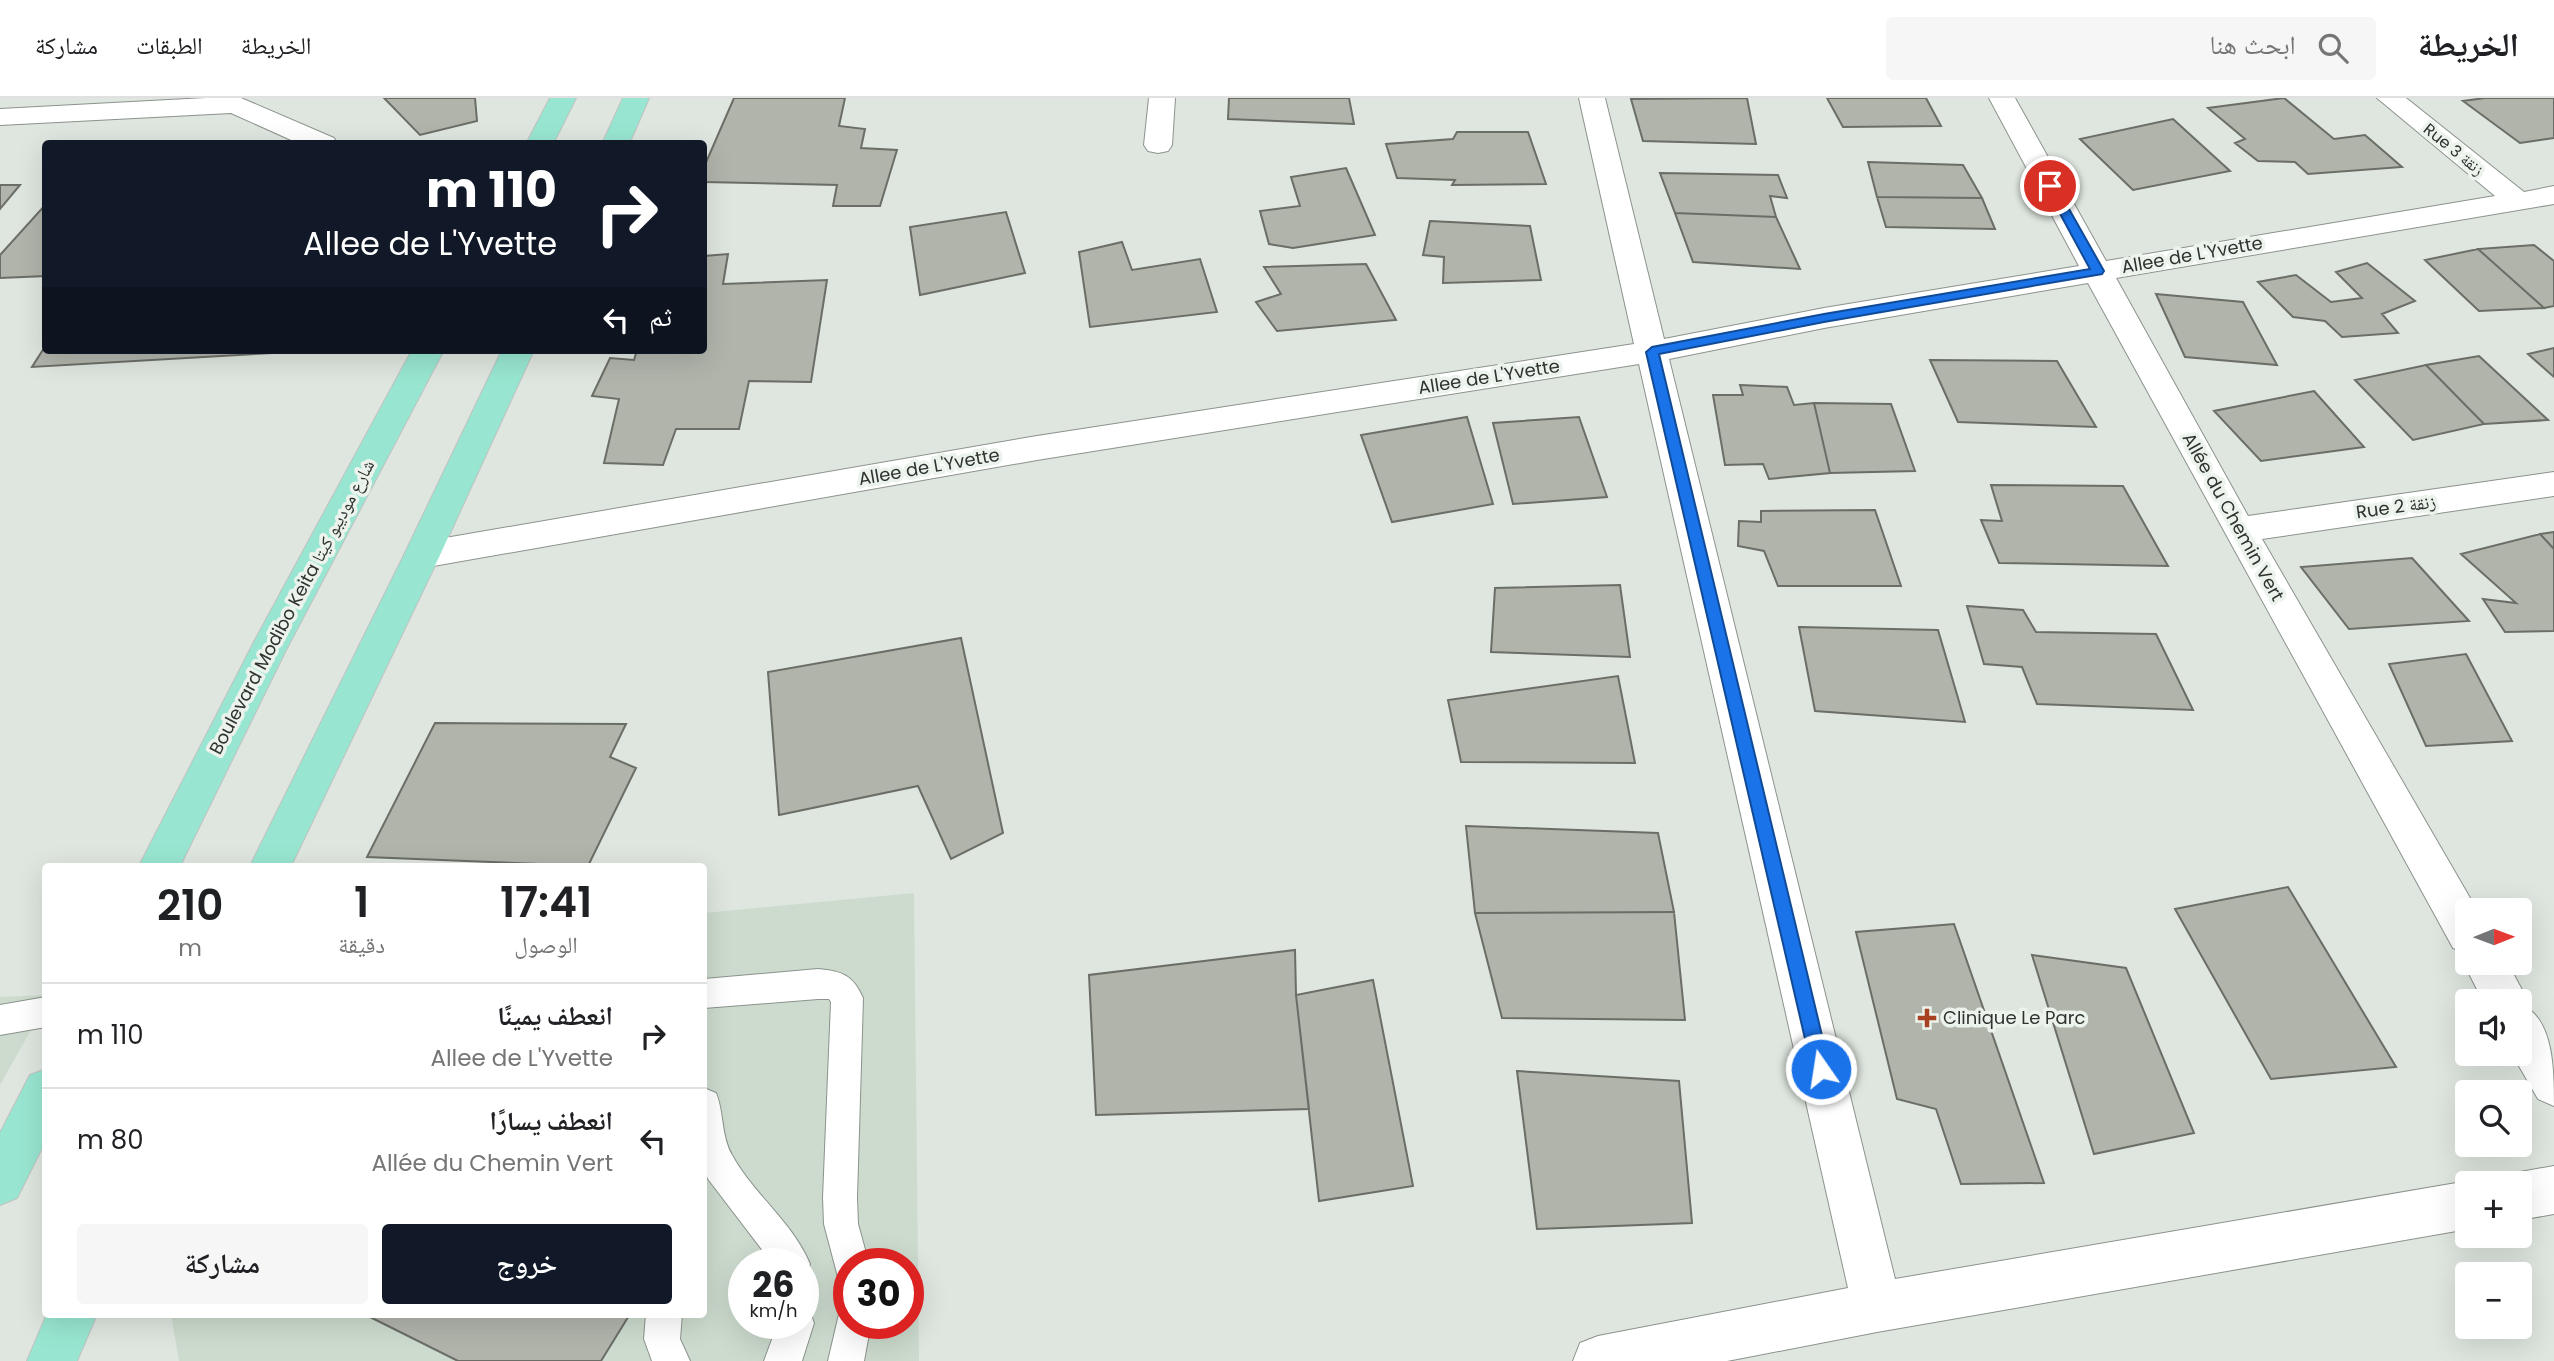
<!DOCTYPE html>
<html lang="ar">
<meta charset="utf-8">
<style>
body{margin:0;font-family:Poppins,"Noto Naskh Arabic",sans-serif;background:#f6f6f6;color:#202124;direction:rtl;height:100vh;display:flex;flex-direction:column;font-size:26px;white-space:nowrap}
*{box-sizing:border-box;margin:0}
p{font-size:23px;color:#757577}
.icon{flex:none;width:38px;height:38px;fill:none;stroke:currentColor;stroke-width:2;stroke-linecap:round;stroke-linejoin:round}
.map{position:relative;flex:1;overflow:hidden;direction:ltr}
.side{position:absolute;left:42px;top:765px;width:665px;height:455px;display:flex;flex-direction:column;background:#fff;border-radius:7px;box-shadow:0 7px 28px #0002;direction:rtl}
.side>*{flex:none}
.hud{position:absolute;left:42px;top:42px;width:665px;height:214px;border-radius:7px;box-shadow:0 7px 28px #0002;direction:rtl;background:#111827;color:#fff;overflow:hidden}
.needle{width:46px;rotate:89deg}
.controls{position:absolute;left:2455px;top:800px;display:grid;gap:14px}
.controls a{display:grid;place-items:center;width:77px;height:77px;border-radius:7px;background:#fff;box-shadow:0 7px 28px #0002;font-size:35px}
.speed{position:absolute;left:728px;top:1150px;display:flex;gap:14px;font-size:35px;font-weight:700;text-align:center}
.speed>*{display:grid;place-content:center;width:91px;height:91px;border-radius:50%;background:#fff;box-shadow:0 7px 28px #0002;line-height:1}
.speed small{font-size:18px;font-weight:400}
.speed .limit{border:10px solid #d22;background:#fff;color:#111}
.pin{position:absolute;display:grid;place-items:center;width:60px;height:60px;color:#fff;margin:-30px;border:4px solid #fff;border-radius:50%;box-shadow:0 2px 7px #0007}
.me{position:absolute;width:77px;margin:-38px;rotate:347deg;stroke-linejoin:round;filter:drop-shadow(0 0 5px #0008)}
.turn{display:flex;align-items:center;gap:24px;height:147px;padding:0 35px;font-size:32px}
.turn .icon{width:91px;height:91px;stroke-width:2.5}
.turn b{display:block;font-size:49px;line-height:60px}
.then{display:flex;align-items:center;height:66px;padding:0 35px;background:#0003;gap:14px;font-size:26px}
.eta{display:flex;justify-content:space-evenly;align-items:center;height:119px;text-align:center}
.eta b{font-size:42px;font-weight:600;line-height:49px}
.action{display:flex;gap:14px;margin-top:auto;padding:14px 35px}
.action a{flex:1;height:80px;border-radius:7px;background:#111827;color:#fff;font-size:28px;font-weight:600;line-height:80px;text-align:center}
.action a+a{background:#f6f6f6;color:#202124}
ul{padding:0;list-style:none}
li{display:flex;align-items:center;gap:21px;height:105px;padding:0 35px;border-top:2px solid #e0e0e0}
li div{flex:1}
li b{display:block;font-size:26px}
li em{font-style:normal}
header{display:flex;align-items:center;gap:42px;box-sizing:border-box;height:98px;padding:0 35px;background:#fff;border-bottom:2px solid #e0e0e0}
header strong{font-size:33px}
nav{display:flex;gap:38px;margin-inline-start:auto;font-size:24px}
.search{width:490px;height:63px;background:#f6f6f6;display:flex;align-items:center;gap:18px;box-sizing:border-box;padding:0 24px;border-radius:7px;color:#757577;font-size:26px}
.map>svg:first-child{display:block}
.built{fill:#ccdbce;fill-rule:evenodd}
.building{fill:#b0b4ab;stroke:#6b6e66;stroke-width:2}
.lines{fill:none;stroke-linecap:round;stroke-linejoin:round}
.lane-casing{stroke:#8b938c;stroke-width:2}
.street-casing{stroke:#8b938c;stroke-width:2}
.primary-casing{stroke:#c1c2c1;stroke-width:2}
.lane{fill:#fff;fill-rule:evenodd}
.street{fill:#fff;fill-rule:evenodd}
.primary{fill:#98e6d1;fill-rule:evenodd}
.route{fill:#1a73e8;stroke:#114b97;stroke-width:2}
.poi-dot{fill:#a84022;stroke:#ebf3ec;stroke-width:2.5}
.labels{text-anchor:middle;stroke-width:7;stroke-linejoin:round;paint-order:stroke}
.far-street-label{font-size:16px;fill:#2f322f;stroke:#ebf3ec}
.street-label{font-size:18px;fill:#2f322f;stroke:#ebf3ec}
.poi-label{font-size:18px;fill:#2f322f;stroke:#ebf3ec;text-anchor:start}
</style>
<header>
<strong>الخريطة</strong>
<div class="search"><svg class="icon" aria-label="search" viewBox="0 0 24 24"><circle cx="10" cy="10" r="6"/><path d="M15 15l6 6"/></svg>ابحث هنا</div>
<nav><a>الخريطة</a><a>الطبقات</a><a>مشاركة</a></nav>
</header>
<div class="map">
<svg width="2554" height="1263" viewBox="0 0 2554 1263">
<rect width="100%" height="100%" fill="#dee6df"/>
<path class="built" d="M 914,795 L 919,1263 L 179,1263 L 171,1216 L 704,1216 L 704,815 ZM 744,1166 L 803,1166 L 803,1225 L 744,1225 ZM 849,1166 L 908,1166 L 908,1225 L 849,1225 Z
M 46,897 L 45,907 L 0,987 L 0,899 Z"/>
<path class="building" d="M 384,0 L 475,0 L 477,23 L 420,37 Z
M 734,0 L 845,0 L 839,28 L 865,31 L 861,50 L 897,52 L 880,108 L 833,108 L 837,87 L 704,84 L 704,69 Z
M 1229,0 L 1349,0 L 1354,26 L 1228,21 Z
M 1747,0 L 1756,46 L 1643,43 L 1631,1 Z
M 1827,0 L 1926,0 L 1941,28 L 1843,29 Z
M 2284,0 L 2334,41 L 2365,37 L 2402,69 L 2308,76 L 2295,64 L 2258,63 L 2235,45 L 2245,41 L 2208,10 Z
M 2485,0 L 2554,0 L 2554,40 L 2520,45 L 2463,3 Z
M 2173,21 L 2230,73 L 2133,92 L 2080,41 Z
M 1457,34 L 1528,34 L 1546,86 L 1452,87 L 1455,82 L 1397,80 L 1386,46 L 1453,41 Z
M 1868,64 L 1963,67 L 1982,100 L 1877,99 Z
M 1346,70 L 1375,137 L 1293,150 L 1269,146 L 1260,113 L 1300,108 L 1291,79 Z
M 1660,75 L 1778,77 L 1787,100 L 1770,98 L 1776,119 L 1675,115 Z
M 0,87 L 20,87 L 0,111 Z
M 1877,99 L 1982,100 L 1995,131 L 1886,129 Z
M 46,106 L 46,178 L 0,180 L 0,157 Z
M 1006,114 L 1025,175 L 920,197 L 910,129 Z
M 1675,115 L 1776,119 L 1800,171 L 1693,164 Z
M 1430,123 L 1530,128 L 1541,182 L 1443,185 L 1444,159 L 1423,157 Z
M 1122,144 L 1132,172 L 1200,161 L 1217,214 L 1090,229 L 1079,154 Z
M 2534,147 L 2554,163 L 2554,208 L 2544,210 L 2478,151 Z
M 2478,151 L 2544,210 L 2479,213 L 2425,162 Z
M 728,156 L 723,186 L 827,182 L 811,284 L 749,283 L 739,331 L 676,331 L 663,367 L 604,365 L 619,301 L 592,298 L 610,260 L 634,262 L 637,252 L 704,252 L 704,158 Z
M 2367,165 L 2415,203 L 2382,216 L 2398,235 L 2342,239 L 2325,223 L 2293,219 L 2258,184 L 2296,177 L 2331,204 L 2362,200 L 2336,174 Z
M 1366,166 L 1396,222 L 1277,233 L 1256,204 L 1281,196 L 1264,169 Z
M 2156,196 L 2243,204 L 2277,267 L 2185,259 Z
M 46,247 L 46,252 L 274,252 L 272,255 L 32,269 Z
M 2554,250 L 2554,279 L 2528,256 Z
M 2479,258 L 2548,322 L 2484,326 L 2426,267 Z
M 1930,262 L 2057,263 L 2096,329 L 1958,324 Z
M 2426,267 L 2484,326 L 2413,342 L 2355,282 Z
M 1740,287 L 1787,289 L 1794,307 L 1814,305 L 1830,375 L 1769,381 L 1763,366 L 1725,367 L 1713,297 L 1743,297 Z
M 2314,293 L 2364,349 L 2261,363 L 2214,313 Z
M 1814,305 L 1891,306 L 1915,373 L 1830,375 Z
M 1467,319 L 1493,406 L 1392,424 L 1361,337 Z
M 1579,319 L 1607,399 L 1513,406 L 1493,325 Z
M 1991,387 L 2123,388 L 2168,468 L 1999,465 L 1981,422 L 2002,423 Z
M 1875,412 L 1901,488 L 1778,488 L 1764,453 L 1738,448 L 1739,423 L 1761,424 L 1761,413 Z
M 2554,434 L 2554,451 L 2540,436 Z
M 2540,436 L 2554,451 L 2554,533 L 2505,534 L 2483,501 L 2516,505 L 2461,456 Z
M 2412,460 L 2469,523 L 2349,531 L 2301,469 Z
M 1620,487 L 1630,559 L 1491,554 L 1495,490 Z
M 1967,508 L 2023,512 L 2036,534 L 2156,536 L 2193,612 L 2037,606 L 2022,569 L 1984,566 Z
M 1799,529 L 1938,532 L 1965,624 L 1815,613 Z
M 961,540 L 1003,735 L 951,761 L 918,688 L 779,717 L 768,574 Z
M 2466,556 L 2512,643 L 2426,648 L 2389,566 Z
M 1618,578 L 1635,665 L 1461,664 L 1448,602 Z
M 435,625 L 626,626 L 610,659 L 636,670 L 588,768 L 367,759 Z
M 1466,728 L 1658,735 L 1674,814 L 1475,815 Z
M 2288,789 L 2396,969 L 2271,981 L 2175,811 Z
M 1674,814 L 1685,922 L 1502,920 L 1475,815 Z
M 1954,826 L 2044,1085 L 1961,1086 L 1936,1011 L 1897,1001 L 1856,834 Z
M 1295,852 L 1296,897 L 1309,1011 L 1096,1017 L 1089,877 Z
M 2032,857 L 2126,870 L 2194,1035 L 2094,1056 Z
M 1373,882 L 1413,1088 L 1319,1103 L 1296,897 Z
M 1517,973 L 1679,983 L 1692,1125 L 1537,1131 Z
M 364,1216 L 630,1216 L 601,1263 L 458,1263 Z"/>
<g class="lines">
<defs>
<path id="lane" d="M 818,871 C 842,873 853,877 863,900 L 857,1100 L 858,1126 L 869,1166 L 849,1166 L 849,1183 L 838,1179 L 824,1126 L 823,1100 L 831,904 L 829,901 L 818,901 L 704,910 L 704,881 Z
M 46,899 L 46,929 L 0,937 L 0,907 Z
M 704,990 L 716,995 C 724,1014 721,1038 732,1057 C 754,1097 792,1123 810,1166 L 805,1179 L 803,1166 L 773,1166 L 708,1081 L 704,1072 Z
M 849,1209 L 849,1225 L 871,1225 L 864,1263 L 828,1263 L 840,1212 Z
M 803,1210 L 809,1212 L 814,1225 L 802,1263 L 764,1263 L 778,1225 L 803,1225 Z
M 646,1216 L 682,1216 L 680,1241 L 690,1263 L 652,1263 L 644,1241 Z"/>
<path id="street" d="M 206,0 L 241,0 L 334,40 L 337,46 L 300,46 L 231,15 L 0,27 L 0,11 Z
M 1149,0 L 1175,0 L 1172,47 L 1168,53 L 1158,55 L 1148,53 L 1144,47 Z
M 1579,0 L 1605,0 L 1664,241 L 1824,210 L 2079,168 L 1989,0 L 2015,0 L 2106,163 L 2495,98 L 2377,0 L 2406,0 L 2524,94 L 2554,88 L 2554,106 L 2116,180 L 2248,418 L 2554,374 L 2554,398 L 2262,441 L 2477,812 L 2468,812 L 2468,864 L 2507,864 L 2528,903 L 2525,909 C 2554,924 2554,975 2554,1008 L 2538,1001 L 2512,956 L 2520,956 L 2520,903 L 2483,903 L 2463,864 L 2467,855 L 2453,850 L 2088,185 L 1824,230 L 1669,261 L 1895,1181 L 2468,1083 L 2472,1085 L 2468,1085 L 2468,1131 L 1877,1234 L 1727,1263 L 1573,1263 L 1580,1245 L 1598,1238 L 1848,1190 L 1639,266 L 1037,362 L 422,470 L 410,466 L 404,457 L 410,448 L 422,444 L 1037,338 L 1634,246 Z
M 2554,1068 L 2554,1116 L 2520,1122 L 2520,1085 L 2502,1085 L 2503,1081 L 2520,1074 Z"/>
<path id="primary" d="M 550,0 L 576,0 L 553,46 L 526,46 Z
M 623,0 L 649,0 L 629,46 L 602,46 Z
M 412,252 L 444,252 L 286,552 L 180,768 L 139,768 L 255,542 Z
M 502,252 L 534,252 L 440,457 L 291,768 L 250,768 L 404,457 Z
M 46,971 L 46,1042 L 17,1100 L 0,1107 L 0,1035 L 30,977 Z
M 47,1216 L 97,1216 L 77,1263 L 27,1263 Z"/>
</defs>
<use href="#lane" class="lane-casing"/>
<use href="#street" class="street-casing"/>
<use href="#primary" class="primary-casing"/>
<use href="#lane" class="lane"/>
<use href="#street" class="street"/>
<use href="#primary" class="primary"/>
</g>
<path class="route" d="M 2050,84 L 2056,88 L 2104,173 L 2102,176 L 1824,224 L 1659,256 L 1830,971 L 1827,977 L 1821,979 L 1814,977 L 1812,971 L 1646,254 L 1652,249 L 1824,216 L 2090,171 L 2045,88 Z"/>
<path class="poi-dot" d="M1923.5 909.5h7v7h7v7h-7v7h-7v-7h-7v-7h7z"/>
<g class="labels">
<g class="far-street-label">
<text transform="translate(2454 51) rotate(39)" y="6">Rue 3 زنقة</text>
</g>
<g class="street-label">
<text transform="translate(2192 157) rotate(-10)" y="6">Allee de L'Yvette</text>
<text transform="translate(1489 279) rotate(-9)" y="6">Allee de L'Yvette</text>
<text transform="translate(929 369) rotate(-10)" y="6">Allee de L'Yvette</text>
<text transform="translate(2396 409) rotate(-8)" y="6">Rue 2 زنقة</text>
<text transform="translate(2233 419) rotate(61)" y="6">Allée du Chemin Vert</text>
<text transform="translate(292 509) rotate(-62)" y="6">Boulevard Modibo Keita شارع موديبو كيتا</text>
</g>
<g class="poi-label">
<text x="1943" y="926">Clinique Le Parc</text>
</g>
</g>
</svg>
<div class="controls">
<a><svg class="needle" viewBox="-14 -14 28 28"><path d="M0-13l5 13h-10z" fill="#e53935"/><path d="M0 13l5-13h-10z" fill="#757577"/></svg></a>
<a><svg class="icon" aria-label="sound" viewBox="0 0 24 24"><path d="M4 9h4l5-4v14l-5-4H4zM17 9q2 3 0 6"/></svg></a>
<a><svg class="icon" aria-label="search" viewBox="0 0 24 24"><circle cx="10" cy="10" r="6"/><path d="M15 15l6 6"/></svg></a>
<a>+</a>
<a>−</a>
</div>
<div class="speed"><div>26<small>km/h</small></div><div class="limit">30</div></div>
<div class="pin" style="left:2050px;top:88px;background:#d93025"><svg class="icon" aria-label="arrive" viewBox="0 0 24 24"><path d="M6 21V4h12l-3 4 3 4H6"/></svg></div>
<svg class="me" style="left:1821px;top:971px" viewBox="-20 -20 40 40"><circle r="17" fill="#1a73e8" stroke="#fff" stroke-width="3"/><path d="M0-11L8 9 0 5-8 9z" fill="#fff"/></svg>
<div class="hud">
<div class="turn"><svg class="icon" aria-label="right" viewBox="0 0 24 24"><path d="M7 20v-9h11M14 6l5 5-5 5"/></svg><div><b>110 m</b>Allee de L'Yvette</div></div>
<div class="then">ثم<svg class="icon" aria-label="left" viewBox="0 0 24 24"><path d="M17 20v-9H6M10 6l-5 5 5 5"/></svg></div>
</div>
<section class="side">
<div class="eta">
<div><b>17:41</b><p>الوصول</p></div>
<div><b>1</b><p>دقيقة</p></div>
<div><b>210</b><p>m</p></div>
</div>
<ul>
<li><svg class="icon" aria-label="right" viewBox="0 0 24 24"><path d="M7 20v-9h11M14 6l5 5-5 5"/></svg><div><b>انعطف يمينًا</b><p>Allee de L'Yvette</p></div><em>110 m</em></li>
<li><svg class="icon" aria-label="left" viewBox="0 0 24 24"><path d="M17 20v-9H6M10 6l-5 5 5 5"/></svg><div><b>انعطف يسارًا</b><p>Allée du Chemin Vert</p></div><em>80 m</em></li>
</ul>
<div class="action"><a>خروج</a><a>مشاركة</a></div>
</section>
</div>
